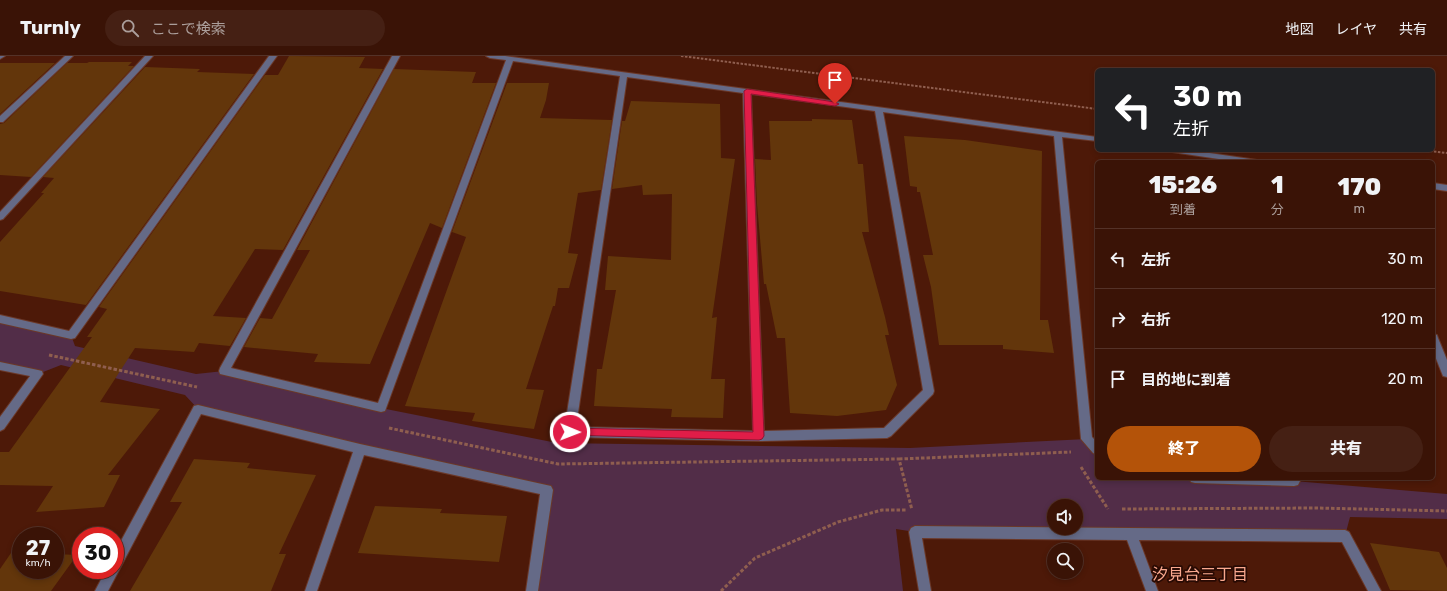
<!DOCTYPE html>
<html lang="ja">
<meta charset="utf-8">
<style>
body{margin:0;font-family:Rubik,"Noto Sans JP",sans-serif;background:#452014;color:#f1f3f6;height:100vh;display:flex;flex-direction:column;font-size:15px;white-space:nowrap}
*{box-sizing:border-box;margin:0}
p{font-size:13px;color:#ab9e9b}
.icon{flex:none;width:22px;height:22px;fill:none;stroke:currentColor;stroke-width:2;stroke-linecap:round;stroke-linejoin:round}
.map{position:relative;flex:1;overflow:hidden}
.panel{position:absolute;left:1095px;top:104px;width:340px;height:320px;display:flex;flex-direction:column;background:#3a1306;border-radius:6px;box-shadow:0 2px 6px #0003,0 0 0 1px #543228}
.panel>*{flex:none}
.hud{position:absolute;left:1095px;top:12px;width:340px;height:84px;border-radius:6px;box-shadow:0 2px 6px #0003,0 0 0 1px #543228;background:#202124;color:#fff;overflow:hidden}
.tools{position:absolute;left:1047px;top:443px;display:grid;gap:8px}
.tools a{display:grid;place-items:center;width:36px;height:36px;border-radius:50%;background:#3a1306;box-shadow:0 2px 6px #0003,0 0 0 1px #543228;font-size:20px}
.speed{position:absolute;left:12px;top:471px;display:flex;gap:8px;font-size:20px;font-weight:700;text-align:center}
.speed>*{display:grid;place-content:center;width:52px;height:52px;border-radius:50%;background:#3a1306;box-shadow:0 2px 6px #0003,0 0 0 1px #543228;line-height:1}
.speed small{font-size:10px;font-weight:400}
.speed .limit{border:6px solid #d22;background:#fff;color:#111}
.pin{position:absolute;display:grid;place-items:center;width:34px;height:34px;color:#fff;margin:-41px -17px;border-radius:50% 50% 50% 0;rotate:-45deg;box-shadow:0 0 4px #0007}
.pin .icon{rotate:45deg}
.me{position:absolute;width:44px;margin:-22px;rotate:91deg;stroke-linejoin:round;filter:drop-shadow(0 0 3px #0008)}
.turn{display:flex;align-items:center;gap:14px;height:84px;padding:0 12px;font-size:18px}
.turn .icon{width:52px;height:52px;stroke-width:2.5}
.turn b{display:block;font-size:28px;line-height:34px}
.eta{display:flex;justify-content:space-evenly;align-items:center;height:68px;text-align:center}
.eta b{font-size:24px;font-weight:800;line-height:28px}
.primary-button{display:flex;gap:8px;margin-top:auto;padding:8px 12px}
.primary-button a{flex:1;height:46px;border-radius:24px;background:#b45309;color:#fff;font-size:16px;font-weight:800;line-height:46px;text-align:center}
.primary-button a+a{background:#452014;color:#f1f3f6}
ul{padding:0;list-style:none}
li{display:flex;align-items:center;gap:12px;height:60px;padding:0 12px;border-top:1px solid #543228}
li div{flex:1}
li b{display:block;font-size:15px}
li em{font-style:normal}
header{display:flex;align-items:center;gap:24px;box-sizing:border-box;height:56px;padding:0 20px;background:#3a1306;border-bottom:1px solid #543228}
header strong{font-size:19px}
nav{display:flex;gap:22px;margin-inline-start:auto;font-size:14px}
.search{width:280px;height:36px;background:#452014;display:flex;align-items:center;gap:10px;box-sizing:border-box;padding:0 14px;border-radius:22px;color:#ab9e9b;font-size:15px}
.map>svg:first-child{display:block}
.green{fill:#522d48;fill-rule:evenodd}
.building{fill:#63360b}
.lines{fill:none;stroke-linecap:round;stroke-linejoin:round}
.minor-casing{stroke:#6b3828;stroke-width:2}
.path-far1{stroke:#8f5e4f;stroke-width:2;stroke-dasharray:2.5 1.5;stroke-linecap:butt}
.path{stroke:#8f5e4f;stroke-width:3;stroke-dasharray:3.5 2;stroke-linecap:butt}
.minor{fill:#656a87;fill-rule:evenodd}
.route{fill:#e11d48;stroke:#92132f}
.labels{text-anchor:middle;stroke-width:3.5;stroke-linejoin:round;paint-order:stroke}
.near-neighbourhood-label{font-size:16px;fill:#faa88e;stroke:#280a03}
</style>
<header>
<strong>Turnly</strong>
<div class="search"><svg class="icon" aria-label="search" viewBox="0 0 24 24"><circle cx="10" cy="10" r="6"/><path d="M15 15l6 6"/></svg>ここで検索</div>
<nav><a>地図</a><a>レイヤ</a><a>共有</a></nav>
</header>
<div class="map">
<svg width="1447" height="535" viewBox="0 0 1447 535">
<rect width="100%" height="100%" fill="#4d1908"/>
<path class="green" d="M 0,263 L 71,279 L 75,290 L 196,318 L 224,315 L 381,352 L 557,387 L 910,392 L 1087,383 L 1097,394 L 1097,422 L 1195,422 L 1294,425 L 1447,438 L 1447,463 L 1350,461 L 1345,480 L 915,476 L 896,473 L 903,535 L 532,535 L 547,434 L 198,353 L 185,339 L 61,309 L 38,318 L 0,310 ZM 1054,450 L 1076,450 L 1076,472 L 1054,472 Z"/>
<path class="building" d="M 289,0 L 365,1 L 359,12 L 383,13 L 283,194 L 255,193 L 213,260 L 246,262 L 230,290 L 199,287 L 194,296 L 135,292 L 100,346 L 160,353 L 108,419 L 120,419 L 104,451 L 36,456 L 53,430 L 0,429 L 0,396 L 9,396 L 92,281 L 87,281 L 107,253 L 99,251 L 265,19 L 278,19 Z
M 89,6 L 132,6 L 128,10 L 134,10 L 31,121 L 0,119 L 0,68 L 4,67 L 67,7 L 87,7 Z
M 0,7 L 55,7 L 0,58 Z
M 145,11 L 200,13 L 197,16 L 254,18 L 86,249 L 0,235 L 0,186 L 44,137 L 41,137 L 54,122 L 43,121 Z
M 394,13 L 476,16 L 472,27 L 496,27 L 442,172 L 430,167 L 370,308 L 314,306 L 318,298 L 244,291 L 260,262 L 272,263 L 310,194 L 297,194 Z
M 507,27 L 549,27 L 546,44 L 540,62 L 612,64 L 601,134 L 578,137 L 568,197 L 578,198 L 569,232 L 558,232 L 555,250 L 553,250 L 526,333 L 544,334 L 534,373 L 472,365 L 475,357 L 405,350 L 466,181 L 452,176 Z
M 631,45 L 720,48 L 721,102 L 735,103 L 712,262 L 717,261 L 711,323 L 725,323 L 723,362 L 671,361 L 672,353 L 594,350 L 597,313 L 602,313 L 616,234 L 605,234 L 608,200 L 671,204 L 672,138 L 643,139 L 642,129 L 612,133 L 622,65 L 625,65 Z
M 812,63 L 852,64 L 858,108 L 863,108 L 869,176 L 862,176 L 885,261 L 889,279 L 885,279 L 897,329 L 886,354 L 837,360 L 790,357 L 785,282 L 777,282 L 766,228 L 764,228 L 757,148 L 755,103 L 771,104 L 769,65 L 812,65 Z
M 904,80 L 965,84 L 1042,95 L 1040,264 L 1048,264 L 1054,297 L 1003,293 L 1003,289 L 939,289 L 931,231 L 923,199 L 933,199 L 920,136 L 917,136 L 917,131 L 910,130 Z
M 194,403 L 250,407 L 247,412 L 316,419 L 279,498 L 286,498 L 271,535 L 130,535 L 182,446 L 170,446 Z
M 375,450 L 442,453 L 440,457 L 507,460 L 499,506 L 358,497 Z
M 1370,487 L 1439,496 L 1447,512 L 1447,535 L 1390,534 Z
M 11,497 L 21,497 L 21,514 L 55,514 L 55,498 L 77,499 L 51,535 L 0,535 L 0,513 Z"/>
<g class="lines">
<defs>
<path id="minor" d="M 0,0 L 5,0 L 0,3 Z
M 65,0 L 73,0 L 3,66 L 0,66 L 0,60 Z
M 145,0 L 153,0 L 3,163 L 0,164 L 0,156 Z
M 269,0 L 277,0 L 75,282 L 71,283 L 0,267 L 0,259 L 69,275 Z
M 392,0 L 400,0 L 231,312 L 378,347 L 506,4 L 490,2 L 486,0 L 505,0 L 1097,81 L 1097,85 L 1062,81 L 1092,381 L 1097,386 L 1097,399 L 1093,397 L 1081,383 L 1054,80 L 883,56 L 934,335 L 933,338 L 891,380 L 887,382 L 759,385 L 570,381 L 566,379 L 564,376 L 620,20 L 513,5 L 385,355 L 381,356 L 220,318 L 219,315 L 220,312 ZM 627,21 L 743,37 L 753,375 L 576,371 ZM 751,38 L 875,55 L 923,334 L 884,372 L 764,375 Z
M 1168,94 L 1189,94 L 1257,104 L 1261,106 L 1239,106 L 1172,96 Z
M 1433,127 L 1447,129 L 1447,135 L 1433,133 Z
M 1433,278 L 1437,279 L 1438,282 L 1447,304 L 1447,321 L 1443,320 L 1433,295 Z
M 0,306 L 38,314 L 42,315 L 43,318 L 4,373 L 0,375 L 0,361 L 30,320 L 0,314 Z
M 198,349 L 360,388 L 551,430 L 553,434 L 538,535 L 526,535 L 540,438 L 364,399 L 317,535 L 305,535 L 353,396 L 201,358 L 108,535 L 95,535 L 106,514 L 115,514 L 115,496 L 194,350 Z
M 1189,422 L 1299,422 L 1300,425 L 1298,429 L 1294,430 L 1195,427 L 1191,426 Z
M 915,470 L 1345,474 L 1349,476 L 1381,535 L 1368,535 L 1342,486 L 1139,484 L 1158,535 L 1146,535 L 1127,484 L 922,482 L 931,535 L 919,535 L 909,476 L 911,472 Z"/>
</defs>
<use href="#minor" class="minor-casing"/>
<path class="path-far1" d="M 681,0 L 1097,53
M 1422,94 L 1447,97"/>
<path class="path" d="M 49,299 L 197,331
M 389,372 L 558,408 L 899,403 L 912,454
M 899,403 L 1071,396
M 1081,411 L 1108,453
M 1122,453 L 1318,452 L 1447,455
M 721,535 L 755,502 L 838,466 L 882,454 L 906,454"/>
<use href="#minor" class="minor"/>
</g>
<path class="route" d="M 747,33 L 835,46 L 839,48 L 835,50 L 751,38 L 764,380 L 762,383 L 759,384 L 566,379 L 565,376 L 566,373 L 570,372 L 753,376 L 744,35 Z"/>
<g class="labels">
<g class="near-neighbourhood-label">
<text x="1200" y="524">汐見台三丁目</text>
</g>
</g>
</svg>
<div class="tools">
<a><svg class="icon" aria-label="sound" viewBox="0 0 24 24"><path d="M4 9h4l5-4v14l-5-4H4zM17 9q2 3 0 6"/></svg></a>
<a><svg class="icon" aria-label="search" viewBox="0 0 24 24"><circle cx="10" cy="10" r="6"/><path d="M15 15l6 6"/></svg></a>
</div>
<div class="speed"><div>27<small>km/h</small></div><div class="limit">30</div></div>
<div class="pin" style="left:835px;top:48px;background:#d93025"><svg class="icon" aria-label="arrive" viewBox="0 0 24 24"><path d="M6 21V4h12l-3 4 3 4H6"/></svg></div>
<svg class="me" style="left:570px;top:376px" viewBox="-20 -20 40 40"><circle r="17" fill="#e11d48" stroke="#fff" stroke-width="3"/><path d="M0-11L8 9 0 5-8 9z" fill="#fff"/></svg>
<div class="hud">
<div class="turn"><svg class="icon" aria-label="left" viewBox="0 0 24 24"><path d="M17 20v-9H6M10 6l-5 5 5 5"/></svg><div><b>30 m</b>左折</div></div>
</div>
<section class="panel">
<div class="eta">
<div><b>15:26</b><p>到着</p></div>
<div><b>1</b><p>分</p></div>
<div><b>170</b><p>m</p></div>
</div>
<ul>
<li><svg class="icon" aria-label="left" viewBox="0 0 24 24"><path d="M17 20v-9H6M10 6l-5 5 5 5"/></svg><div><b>左折</b></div><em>30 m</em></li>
<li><svg class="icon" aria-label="right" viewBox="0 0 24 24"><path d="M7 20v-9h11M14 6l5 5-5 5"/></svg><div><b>右折</b></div><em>120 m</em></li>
<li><svg class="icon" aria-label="arrive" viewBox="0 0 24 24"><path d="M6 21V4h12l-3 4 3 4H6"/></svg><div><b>目的地に到着</b></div><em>20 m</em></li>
</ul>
<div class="primary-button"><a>終了</a><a>共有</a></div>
</section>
</div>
